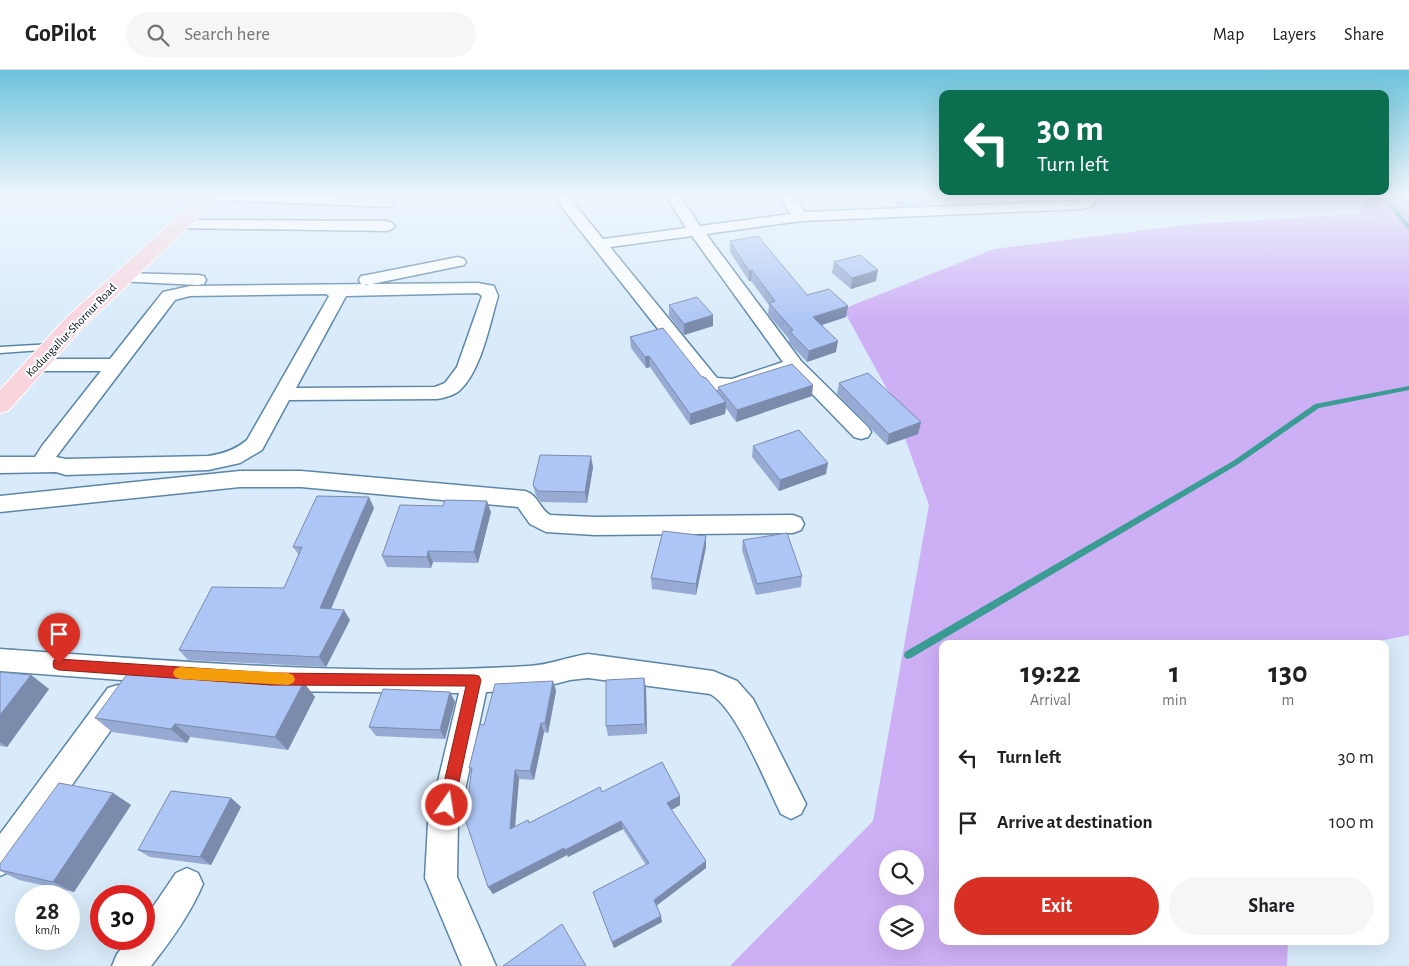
<!DOCTYPE html>
<style>
body{margin:0;font-family:"Alegreya Sans",sans-serif;background:#f6f6f6;color:#202124;height:100vh;display:flex;flex-direction:column;font-size:19px;white-space:nowrap}
*{box-sizing:border-box;margin:0}
p{font-size:16px;color:#757577}
.icon{flex:none;width:28px;height:28px;fill:none;stroke:currentColor;stroke-width:2;stroke-linecap:round;stroke-linejoin:round}
.map{position:relative;flex:1;overflow:hidden}
.details{position:absolute;left:939px;top:570px;width:450px;height:305px;display:flex;flex-direction:column;background:#fff;border-radius:10px;box-shadow:0 5px 20px #0002}
.details>*{flex:none}
.banner{position:absolute;left:939px;top:20px;width:450px;height:105px;border-radius:10px;box-shadow:0 5px 20px #0002;background:#0b6e4f;color:#fff;overflow:hidden}
.fabs{position:absolute;left:879px;top:780px;display:grid;gap:10px}
.fabs a{display:grid;place-items:center;width:45px;height:45px;border-radius:50%;background:#fff;box-shadow:0 5px 20px #0002;font-size:25px}
.speed{position:absolute;left:15px;top:815px;display:flex;gap:10px;font-size:25px;font-weight:700;text-align:center}
.speed>*{display:grid;place-content:center;width:65px;height:65px;border-radius:50%;background:#fff;box-shadow:0 5px 20px #0002;line-height:1}
.speed small{font-size:12px;font-weight:400}
.speed .limit{border:8px solid #d22;background:#fff;color:#111}
.pin{position:absolute;display:grid;place-items:center;width:42px;height:42px;color:#fff;margin:-51px -21px;border-radius:50% 50% 50% 0;rotate:-45deg;box-shadow:0 0 5px #0007}
.pin .icon{rotate:45deg}
.me{position:absolute;width:55px;margin:-28px;rotate:13deg;stroke-linejoin:round;filter:drop-shadow(0 0 4px #0008)}
.turn{display:flex;align-items:center;gap:18px;height:105px;padding:0 15px;font-size:22px}
.turn .icon{width:65px;height:65px;stroke-width:2.5}
.turn b{display:block;font-size:35px;line-height:42px}
.eta{display:flex;justify-content:space-evenly;align-items:center;height:85px;text-align:center}
.eta b{font-size:30px;font-weight:700;line-height:35px}
.button{display:flex;gap:10px;margin-top:auto;padding:10px 15px}
.button a{flex:1;height:58px;border-radius:30px;background:#d93025;color:#fff;font-size:20px;font-weight:700;line-height:58px;text-align:center}
.button a+a{background:#f6f6f6;color:#202124}
ul{padding:0;list-style:none}
li{display:flex;align-items:center;gap:15px;height:65px;padding:0 15px}
li div{flex:1}
li b{display:block;font-size:19px}
li em{font-style:normal}
header{display:flex;align-items:center;gap:30px;box-sizing:border-box;height:70px;padding:0 25px;background:#fff;border-bottom:1px solid #e0e0e0}
header strong{font-size:24px}
nav{display:flex;gap:28px;margin-inline-start:auto;font-size:18px}
.search{width:350px;height:45px;background:#f6f6f6;display:flex;align-items:center;gap:12px;box-sizing:border-box;padding:0 18px;border-radius:28px;color:#757577;font-size:19px}
.map>svg:first-child{display:block}
.green{fill:#cdaff5;fill-rule:evenodd}
.lines{fill:none;stroke-linecap:round;stroke-linejoin:round}
.stream{fill:#3b9c94;fill-rule:evenodd}
.service-casing{stroke:#5b86a8;stroke-width:3}
.minor-casing{stroke:#5b86a8;stroke-width:3}
.primary-casing{stroke:#fff;stroke-width:2}
.service{fill:#fff;fill-rule:evenodd}
.minor{fill:#fff;fill-rule:evenodd}
.primary{fill:#f9d4dd;fill-rule:evenodd}
.wall{fill:#96aad3}
.shaded-wall{fill:#7a8bac}
.building{fill:#aec6f5;stroke:#7a8bac}
.route{fill:#d93025;stroke:#8d1f18}
.slow{fill:#f59e0b}
.labels{text-anchor:middle;stroke-width:4;stroke-linejoin:round;paint-order:stroke}
.far-street-label{font-size:12px;fill:#000d19;stroke:#fff}
</style>
<header>
<strong>GoPilot</strong>
<div class="search"><svg class="icon" aria-label="search" viewBox="0 0 24 24"><circle cx="10" cy="10" r="6"/><path d="M15 15l6 6"/></svg>Search here</div>
<nav><a>Map</a><a>Layers</a><a>Share</a></nav>
</header>
<div class="map">
<svg width="1409" height="896" viewBox="0 0 1409 896">
<rect width="100%" height="100%" fill="#d9ebfa"/>
<path class="green" d="M 1367,126 L 1409,126 L 1409,565 L 1380,571 L 1378,574 L 942,574 L 942,871 L 1288,871 L 1287,896 L 730,896 L 873,751 L 929,435 L 888,321 L 843,239 L 994,179 L 1193,154 L 1359,144 ZM 888,789 L 915,789 L 915,816 L 888,816 ZM 888,844 L 915,844 L 915,871 L 888,871 Z"/>
<g class="lines">
<path class="stream" d="M 1381,126 L 1386,126 L 1409,154 L 1409,159 L 1407,158 Z
M 1409,316 L 1409,320 L 1319,338 L 1237,395 L 911,588 L 908,589 L 905,588 L 904,585 L 905,582 L 1233,391 L 1315,334 Z"/>
<defs>
<path id="service" d="M 53,274 L 56,275 L 56,279 L 0,283 L 0,277 Z"/>
<path id="minor" d="M 207,126 L 330,126 L 387,129 L 392,130 L 394,133 L 392,136 L 387,137 L 214,130 Z
M 553,126 L 568,126 L 603,169 L 686,158 L 666,126 L 680,126 L 700,156 L 791,144 L 779,126 L 794,126 L 805,142 L 1081,131 L 1082,126 L 1096,126 L 1093,136 L 1083,139 L 801,151 L 706,164 L 801,291 L 868,357 L 871,362 L 868,367 L 861,369 L 854,367 L 791,302 L 734,321 L 725,322 L 703,316 ZM 692,166 L 783,292 L 732,309 L 717,308 L 610,177 Z
M 180,150 L 387,151 L 392,153 L 395,156 L 392,159 L 387,161 L 175,158 L 172,155 L 175,152 Z
M 458,187 L 464,189 L 466,192 L 464,195 L 367,215 L 361,214 L 359,210 L 361,206 L 367,205 Z
M 122,203 L 198,205 L 204,206 L 206,210 L 204,214 L 198,215 L 116,211 L 114,208 L 116,205 Z
M 478,213 L 494,216 L 498,226 C 490,253 481,302 459,321 C 454,325 444,328 437,329 L 289,330 L 262,380 L 240,393 L 208,400 L 66,405 L 56,402 L 0,403 L 0,387 L 35,387 L 42,376 L 101,301 L 36,301 L 29,299 L 27,295 L 29,291 L 36,289 L 110,289 L 163,222 L 190,216 ZM 478,223 L 482,226 L 457,297 L 445,313 L 435,317 L 296,318 L 346,226 ZM 326,224 L 329,226 L 328,228 L 247,370 C 235,380 223,384 208,386 L 66,389 L 56,387 L 175,230 L 190,226 Z
M 240,401 L 301,401 L 525,421 C 538,425 539,438 550,445 L 595,447 L 793,445 L 801,448 L 804,454 L 801,460 L 793,463 L 595,465 L 546,462 L 530,454 L 518,437 L 301,417 L 240,417 L 0,442 L 0,426 Z
M 0,579 C 176,591 353,607 529,596 C 549,595 568,587 588,584 L 713,601 L 737,611 L 753,629 L 806,734 L 801,744 L 791,749 L 781,744 C 767,716 736,637 710,624 L 588,608 L 570,610 L 532,620 L 486,622 L 458,753 L 457,807 L 496,896 L 462,896 L 425,808 L 428,753 L 459,623 L 271,621 L 0,601 Z
M 118,615 L 128,618 L 131,627 L 128,636 L 11,801 L 0,806 L 0,764 L 108,618 Z
M 187,798 L 198,803 L 203,814 C 191,843 170,872 151,896 L 112,896 L 117,884 L 130,869 L 144,869 L 144,850 L 176,803 Z"/>
<path id="primary" d="M 201,126 L 221,126 L 83,257 L 8,341 L 0,343 L 0,320 L 67,247 Z"/>
</defs>
<use href="#service" class="service-casing"/>
<use href="#minor" class="minor-casing"/>
<use href="#primary" class="primary-casing"/>
<use href="#service" class="service"/>
<use href="#minor" class="minor"/>
<use href="#primary" class="primary"/>
</g>
<path class="wall" d="M 891,126 L 928,126 L 926,135 L 898,136 Z
M 730,171 L 807,225 L 848,236 L 846,247 L 822,255 L 836,282 L 807,292 L 792,276 L 789,272 L 789,269 L 768,244 L 769,235 L 751,211 L 749,211 L 730,182 Z
M 834,192 L 876,211 L 851,219 L 832,203 Z
M 669,235 L 713,256 L 684,265 L 669,246 Z
M 630,267 L 701,306 L 718,323 L 718,317 L 812,326 L 736,352 L 726,338 L 725,344 L 690,355 L 650,297 L 646,298 L 631,278 Z
M 839,313 L 921,352 L 918,364 L 887,375 L 837,324 Z
M 753,376 L 826,404 L 779,421 L 752,387 Z
M 593,397 L 587,433 L 541,432 L 536,426 L 533,415 Z
M 374,438 L 331,539 L 350,550 L 326,597 L 188,590 L 179,580 L 284,518 L 299,485 L 293,477 Z
M 491,442 L 478,493 L 433,492 L 431,498 L 387,497 L 382,486 Z
M 743,470 L 802,506 L 801,517 L 756,525 L 742,480 Z
M 706,477 L 696,525 L 652,519 L 651,508 Z
M 0,602 L 31,605 L 49,619 L 7,677 L 0,676 Z
M 258,609 L 301,609 L 315,627 L 288,680 L 190,667 L 187,673 L 112,662 L 95,648 Z
M 553,611 L 556,621 L 548,663 L 544,662 L 534,710 L 519,709 L 515,757 L 529,753 L 602,722 L 680,735 L 671,740 L 706,798 L 657,835 L 662,852 L 614,878 L 593,822 L 646,795 L 623,759 L 568,787 L 567,785 L 493,824 L 488,817 L 472,703 L 469,698 Z
M 646,617 L 647,664 L 608,666 L 606,656 Z
M 450,622 L 455,632 L 445,669 L 376,666 L 369,657 Z
M 113,723 L 131,735 L 74,822 L 19,810 L 0,801 L 0,794 Z
M 231,728 L 241,737 L 211,795 L 150,787 L 138,780 Z"/>
<path class="shaded-wall" d="M 752,200 L 751,211 L 749,211 L 749,201 Z
M 878,200 L 876,211 L 851,219 L 852,208 Z
M 848,236 L 846,247 L 812,258 L 813,247 Z
M 713,245 L 713,256 L 684,265 L 684,254 Z
M 838,271 L 836,282 L 807,292 L 809,281 Z
M 649,286 L 650,297 L 646,298 L 645,287 Z
M 813,315 L 812,326 L 736,352 L 737,340 Z
M 726,332 L 725,344 L 690,355 L 690,344 Z
M 921,352 L 918,364 L 887,375 L 889,364 Z
M 591,386 L 593,397 L 587,433 L 585,422 Z
M 828,393 L 826,404 L 779,421 L 780,410 Z
M 369,427 L 374,438 L 327,548 L 320,538 Z
M 487,431 L 491,442 L 478,493 L 474,482 Z
M 706,466 L 706,477 L 696,525 L 696,514 Z
M 428,481 L 433,492 L 431,498 L 427,487 Z
M 344,540 L 350,550 L 326,597 L 319,587 Z
M 31,605 L 49,619 L 7,677 L 0,672 L 0,645 Z
M 644,608 L 646,617 L 647,664 L 645,654 Z
M 301,609 L 315,627 L 288,680 L 275,667 Z
M 553,611 L 556,621 L 548,663 L 545,653 Z
M 450,622 L 455,632 L 445,669 L 440,660 Z
M 541,653 L 544,662 L 534,710 L 530,701 Z
M 175,654 L 190,667 L 187,673 L 171,659 Z
M 515,700 L 519,709 L 514,767 L 510,759 Z
M 113,723 L 131,735 L 74,822 L 53,812 Z
M 680,726 L 680,735 L 668,742 L 667,733 Z
M 231,728 L 241,737 L 211,795 L 200,787 Z
M 621,751 L 623,759 L 568,787 L 565,780 Z
M 564,778 L 567,785 L 493,824 L 488,817 Z
M 706,791 L 706,798 L 656,836 L 654,830 Z
M 661,846 L 662,852 L 614,878 L 612,872 Z"/>
<path class="building" d="M 758,166 L 807,225 L 829,219 L 848,236 L 813,247 L 838,271 L 809,281 L 793,265 L 790,261 L 793,260 L 769,233 L 775,231 L 752,200 L 749,201 L 730,171 Z
M 860,185 L 878,200 L 852,208 L 834,192 Z
M 697,227 L 713,245 L 684,254 L 669,235 Z
M 663,258 L 701,306 L 706,308 L 726,332 L 690,344 L 649,286 L 645,287 L 630,267 Z
M 792,294 L 813,315 L 737,340 L 718,317 Z
M 868,303 L 921,352 L 889,364 L 839,313 Z
M 799,360 L 828,393 L 780,410 L 753,376 Z
M 540,385 L 591,386 L 585,422 L 538,421 L 533,415 Z
M 317,426 L 369,427 L 320,538 L 344,540 L 319,587 L 179,580 L 212,517 L 284,518 L 302,477 L 293,477 Z
M 445,430 L 487,431 L 474,482 L 428,481 L 427,487 L 382,486 L 400,435 L 443,436 Z
M 663,461 L 706,466 L 696,514 L 651,508 Z
M 787,463 L 802,506 L 757,514 L 743,470 Z
M 130,600 L 258,609 L 301,609 L 299,612 L 304,612 L 275,667 L 175,654 L 171,659 L 95,648 Z
M 0,602 L 31,605 L 0,645 Z
M 644,608 L 645,654 L 606,656 L 606,610 Z
M 553,611 L 545,653 L 541,653 L 530,701 L 515,700 L 510,759 L 528,750 L 529,753 L 600,717 L 602,722 L 662,692 L 680,726 L 667,733 L 706,791 L 654,830 L 661,846 L 612,872 L 593,822 L 649,793 L 621,751 L 565,780 L 564,778 L 488,817 L 465,749 L 472,698 L 469,698 L 480,654 L 484,655 L 495,614 Z
M 383,619 L 450,622 L 440,660 L 369,657 Z
M 59,713 L 113,723 L 53,812 L 0,800 L 0,794 Z
M 171,721 L 231,728 L 200,787 L 138,780 Z
M 562,854 L 586,896 L 503,896 Z"/>
<linearGradient id="sky" x2="0" y2="1"><stop stop-color="#6dc3db"/><stop offset="0.5" stop-color="#eef6fd"/><stop offset="1" stop-color="#eef6fd" stop-opacity="0"/></linearGradient>
<rect width="1409" height="252" fill="url(#sky)"/>
<path class="route" d="M 59,589 L 271,603 L 474,605 L 479,606 L 481,610 L 454,735 L 452,740 L 447,743 L 441,740 L 439,735 L 466,616 L 271,615 L 59,600 L 54,598 L 53,594 L 54,590 Z"/>
<path class="slow" d="M 180,597 L 288,603 L 293,605 L 295,609 L 293,613 L 288,615 L 180,609 L 175,607 L 173,603 L 175,599 Z"/>
<g class="labels">
<g class="far-street-label">
<text transform="translate(71 260) rotate(-46)" y="4">Kodungallur-Shornur Road</text>
</g>
</g>
</svg>
<div class="fabs">
<a><svg class="icon" aria-label="search" viewBox="0 0 24 24"><circle cx="10" cy="10" r="6"/><path d="M15 15l6 6"/></svg></a>
<a><svg class="icon" aria-label="layers" viewBox="0 0 24 24"><path d="M12 4l9 5-9 5-9-5zM3 14l9 5 9-5"/></svg></a>
</div>
<div class="speed"><div>28<small>km/h</small></div><div class="limit">30</div></div>
<div class="pin" style="left:59px;top:594px;background:#d93025"><svg class="icon" aria-label="arrive" viewBox="0 0 24 24"><path d="M6 21V4h12l-3 4 3 4H6"/></svg></div>
<svg class="me" style="left:447px;top:735px" viewBox="-20 -20 40 40"><circle r="17" fill="#d93025" stroke="#fff" stroke-width="3"/><path d="M0-11L8 9 0 5-8 9z" fill="#fff"/></svg>
<div class="banner">
<div class="turn"><svg class="icon" aria-label="left" viewBox="0 0 24 24"><path d="M17 20v-9H6M10 6l-5 5 5 5"/></svg><div><b>30 m</b>Turn left</div></div>
</div>
<section class="details">
<div class="eta">
<div><b>19:22</b><p>Arrival</p></div>
<div><b>1</b><p>min</p></div>
<div><b>130</b><p>m</p></div>
</div>
<ul>
<li><svg class="icon" aria-label="left" viewBox="0 0 24 24"><path d="M17 20v-9H6M10 6l-5 5 5 5"/></svg><div><b>Turn left</b></div><em>30 m</em></li>
<li><svg class="icon" aria-label="arrive" viewBox="0 0 24 24"><path d="M6 21V4h12l-3 4 3 4H6"/></svg><div><b>Arrive at destination</b></div><em>100 m</em></li>
</ul>
<div class="button"><a>Exit</a><a>Share</a></div>
</section>
</div>
